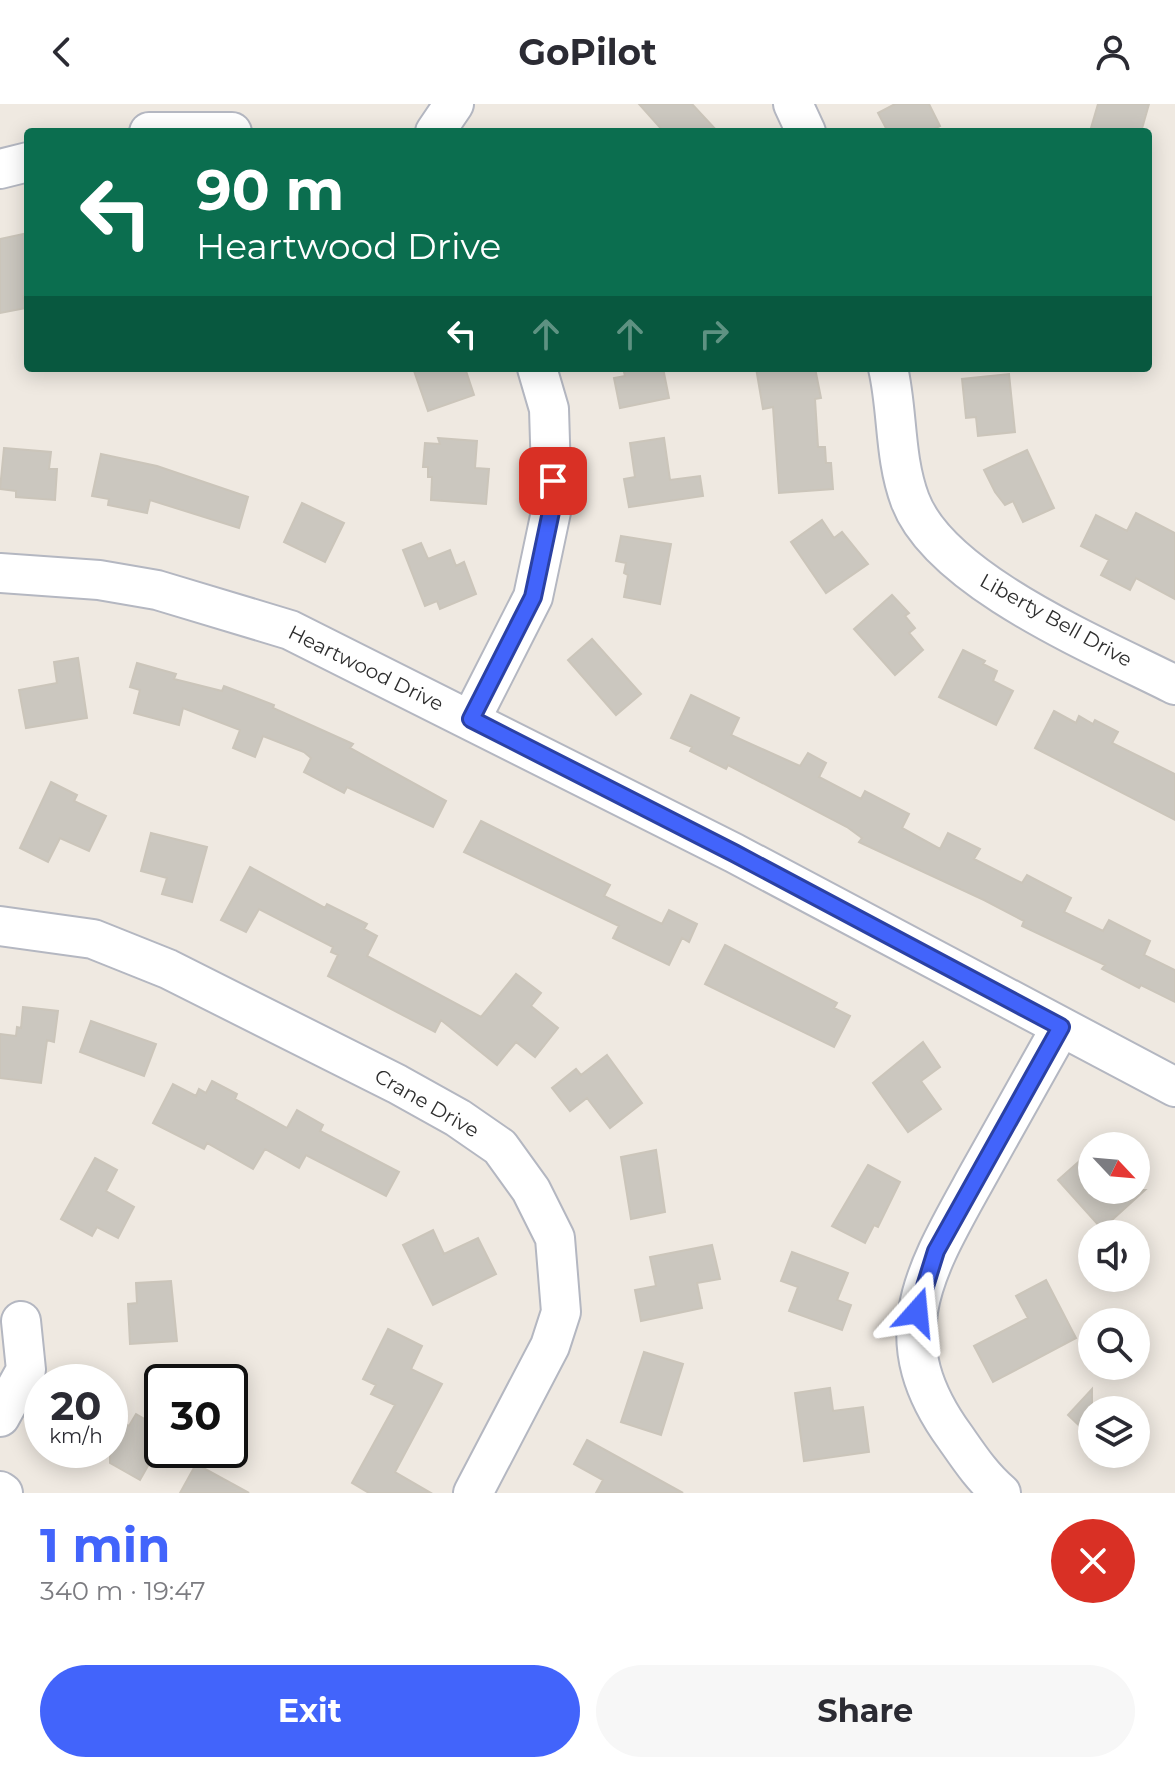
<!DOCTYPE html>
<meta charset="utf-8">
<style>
body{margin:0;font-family:Montserrat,sans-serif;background:#f7f7f7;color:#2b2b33;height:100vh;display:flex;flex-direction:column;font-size:30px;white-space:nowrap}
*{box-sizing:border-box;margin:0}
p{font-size:26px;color:#7c7c81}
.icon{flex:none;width:44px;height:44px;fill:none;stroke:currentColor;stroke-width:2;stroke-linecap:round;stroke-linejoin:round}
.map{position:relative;height:1389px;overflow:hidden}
.panel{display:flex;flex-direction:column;background:#fff;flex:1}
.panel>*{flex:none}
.banner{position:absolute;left:24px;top:24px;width:1128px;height:244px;border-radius:8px;box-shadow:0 4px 20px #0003;background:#0b6e4f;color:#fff;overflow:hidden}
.needle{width:52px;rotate:116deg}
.fabs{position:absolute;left:1078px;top:1028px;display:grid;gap:16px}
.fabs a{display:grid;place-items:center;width:72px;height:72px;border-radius:50%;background:#fff;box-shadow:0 4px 20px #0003;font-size:40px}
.speed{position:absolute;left:24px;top:1260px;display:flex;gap:16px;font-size:40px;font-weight:700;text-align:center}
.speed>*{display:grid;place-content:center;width:104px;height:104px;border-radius:50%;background:#fff;box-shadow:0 4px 20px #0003;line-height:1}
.speed small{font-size:20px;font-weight:400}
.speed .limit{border:4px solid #111;border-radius:12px;background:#fff;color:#111}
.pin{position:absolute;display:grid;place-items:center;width:68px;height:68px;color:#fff;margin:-34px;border-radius:16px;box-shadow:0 4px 12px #0006}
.me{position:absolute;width:88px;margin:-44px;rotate:18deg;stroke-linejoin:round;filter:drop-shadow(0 0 6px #0008)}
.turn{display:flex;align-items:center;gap:28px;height:168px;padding:0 40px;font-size:36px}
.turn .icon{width:104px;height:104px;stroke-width:2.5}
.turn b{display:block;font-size:56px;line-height:68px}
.lanes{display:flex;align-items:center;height:76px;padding:0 40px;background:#0003;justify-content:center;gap:40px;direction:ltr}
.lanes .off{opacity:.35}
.round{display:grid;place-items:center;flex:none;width:84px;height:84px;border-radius:42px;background:#f7f7f7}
.head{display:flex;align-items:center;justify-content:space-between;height:136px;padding:0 40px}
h1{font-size:48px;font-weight:700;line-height:60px;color:#4264fb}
.action{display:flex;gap:16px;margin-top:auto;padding:16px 40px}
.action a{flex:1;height:92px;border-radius:48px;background:#4264fb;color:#fff;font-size:32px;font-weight:700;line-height:92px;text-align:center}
.action a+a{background:#f7f7f7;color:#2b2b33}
header{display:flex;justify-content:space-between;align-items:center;height:104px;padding:0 40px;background:#fff;font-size:36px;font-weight:700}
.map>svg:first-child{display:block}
.building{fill:#cbc7bf;stroke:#cbc5ba;stroke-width:2}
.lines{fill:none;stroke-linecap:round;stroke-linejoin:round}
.minor-casing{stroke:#b4b7c1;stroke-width:42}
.minor{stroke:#fff;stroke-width:38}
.route-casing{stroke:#2b41a3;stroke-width:20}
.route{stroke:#4264fb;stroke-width:14}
.labels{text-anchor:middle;stroke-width:6;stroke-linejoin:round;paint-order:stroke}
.street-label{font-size:20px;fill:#2e2e2e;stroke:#fff}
</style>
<header><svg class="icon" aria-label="back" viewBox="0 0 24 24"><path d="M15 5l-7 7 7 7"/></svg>GoPilot<svg class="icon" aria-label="person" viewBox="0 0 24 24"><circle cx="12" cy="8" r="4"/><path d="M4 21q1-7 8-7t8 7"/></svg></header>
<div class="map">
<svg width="1175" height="1389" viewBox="0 0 1175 1389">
<rect width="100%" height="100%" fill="#efe9e1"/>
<path class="building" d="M 639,0 L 692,0 L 718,28 L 664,28 Z
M 895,0 L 929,0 L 940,22 L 928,28 L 888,28 L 878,9 Z
M 1098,0 L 1149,0 L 1141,28 L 1107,28 L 1091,24 Z
M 28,129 L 28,191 L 23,192 L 26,204 L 0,209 L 0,135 Z
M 413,264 L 465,264 L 474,291 L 428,307 Z
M 623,264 L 663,264 L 669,294 L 620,304 L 614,274 L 625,272 Z
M 756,264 L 815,264 L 821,294 L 815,295 L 818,343 L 825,343 L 826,359 L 831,359 L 833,385 L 779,389 L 773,303 L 763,305 Z
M 1009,270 L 1015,328 L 978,332 L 976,313 L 966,314 L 962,275 Z
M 438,334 L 477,337 L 475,364 L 489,365 L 486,400 L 431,396 L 432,373 L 428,373 L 428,363 L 423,363 L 425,339 L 440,340 Z
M 664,334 L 670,376 L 700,372 L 703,392 L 629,403 L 624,375 L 635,373 L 630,339 Z
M 4,344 L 51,348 L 49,365 L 57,365 L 55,396 L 16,393 L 16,387 L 0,385 Z
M 1027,346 L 1054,404 L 1023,418 L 1013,397 L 1005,401 L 995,388 L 984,366 Z
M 101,350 L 157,362 L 248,393 L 239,424 L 150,396 L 147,409 L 108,401 L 109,395 L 92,392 Z
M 302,399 L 344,419 L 325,458 L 284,438 Z
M 1136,409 L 1175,429 L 1175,495 L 1136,474 L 1130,486 L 1101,471 L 1109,456 L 1081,442 L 1096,411 L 1127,427 Z
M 822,416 L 834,434 L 842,428 L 868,460 L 826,489 L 791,438 Z
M 621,432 L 671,440 L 660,500 L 624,493 L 628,471 L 624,469 L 626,459 L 616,457 Z
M 421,439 L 428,455 L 450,446 L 456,462 L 464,458 L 476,490 L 440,505 L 437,497 L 425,502 L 403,446 Z
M 892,491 L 909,509 L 905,512 L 915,524 L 909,529 L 923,546 L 895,571 L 854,525 Z
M 592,535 L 641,590 L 616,611 L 568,556 Z
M 963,546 L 985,557 L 983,560 L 997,567 L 993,577 L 1013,587 L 996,621 L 939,593 Z
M 78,554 L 87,614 L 26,624 L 19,586 L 57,579 L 54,558 Z
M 137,559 L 176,570 L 174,575 L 222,587 L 224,582 L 274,601 L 273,604 L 353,640 L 350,644 L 446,697 L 433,723 L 347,683 L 344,689 L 304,668 L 311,654 L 304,648 L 263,632 L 255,653 L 233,644 L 240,626 L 183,604 L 179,621 L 134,609 L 140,586 L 130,583 Z
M 691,591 L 739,614 L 731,631 L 800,662 L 808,649 L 826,659 L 819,673 L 861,695 L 865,687 L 909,710 L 902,724 L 940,745 L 948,729 L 980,745 L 974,755 L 1022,779 L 1027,771 L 1071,794 L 1064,808 L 1103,827 L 1109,816 L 1150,837 L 1144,851 L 1175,866 L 1175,898 L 1141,881 L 1139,884 L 1102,865 L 1105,861 L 1022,822 L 1024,817 L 984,796 L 859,738 L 862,734 L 847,723 L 728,661 L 726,665 L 690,647 L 692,643 L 671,634 Z
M 1054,607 L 1076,619 L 1079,612 L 1093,620 L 1095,616 L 1118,628 L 1112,639 L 1175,670 L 1175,716 L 1035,644 Z
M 51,678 L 77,691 L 74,697 L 106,712 L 89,747 L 60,734 L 48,758 L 20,744 Z
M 481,717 L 610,781 L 604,792 L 662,820 L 669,806 L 697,820 L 689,838 L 682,834 L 669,861 L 613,834 L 619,822 L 464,748 Z
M 151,729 L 207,743 L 192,798 L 162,790 L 167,774 L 141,767 Z
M 250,763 L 325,804 L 327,800 L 367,820 L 364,825 L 377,832 L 367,852 L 481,913 L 516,870 L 541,889 L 531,902 L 558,924 L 535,953 L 516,938 L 497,961 L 441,916 L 435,928 L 328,872 L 338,851 L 331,848 L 333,843 L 259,805 L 246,828 L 221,816 Z
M 725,841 L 837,899 L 834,904 L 850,912 L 834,943 L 705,880 Z
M 23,903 L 58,907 L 54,938 L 47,936 L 41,979 L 0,974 L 0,930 L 16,932 L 17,923 L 21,924 Z
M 91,917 L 156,940 L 144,972 L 80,948 Z
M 923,938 L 940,963 L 921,977 L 941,1005 L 908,1028 L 873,979 Z
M 607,951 L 642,999 L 610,1024 L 587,994 L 570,1007 L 552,984 L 576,965 L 581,971 Z
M 212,977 L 237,990 L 235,995 L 287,1024 L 297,1006 L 323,1021 L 320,1027 L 399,1068 L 386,1092 L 306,1051 L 299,1064 L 265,1045 L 253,1065 L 207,1039 L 204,1045 L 153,1019 L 173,980 L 196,992 L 199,985 L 206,989 Z
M 656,1046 L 665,1108 L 631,1115 L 621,1053 Z
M 95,1054 L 117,1066 L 106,1087 L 134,1103 L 118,1134 L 97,1123 L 92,1132 L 61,1115 Z
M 1083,1054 L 1092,1064 L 1092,1086 L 1145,1086 L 1102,1125 L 1058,1076 Z
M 868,1061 L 900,1078 L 878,1123 L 874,1121 L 865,1139 L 832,1122 Z
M 433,1126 L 444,1150 L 478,1134 L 496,1170 L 433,1201 L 403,1141 Z
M 712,1141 L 720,1175 L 697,1179 L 702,1204 L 641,1217 L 635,1186 L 656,1182 L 650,1153 Z
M 792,1148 L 848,1169 L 837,1196 L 851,1201 L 842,1226 L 789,1207 L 798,1183 L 781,1177 Z
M 1046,1176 L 1076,1234 L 993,1278 L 974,1242 L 1028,1214 L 1016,1192 Z
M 171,1177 L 177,1237 L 130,1240 L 128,1200 L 137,1199 L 136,1179 Z
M 388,1225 L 422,1242 L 411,1265 L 442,1280 L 395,1368 L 431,1389 L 369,1389 L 352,1379 L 395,1301 L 371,1290 L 376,1281 L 363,1275 Z
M 644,1248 L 683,1260 L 661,1331 L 621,1318 Z
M 830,1284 L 833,1307 L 863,1303 L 869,1348 L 804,1357 L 795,1289 Z
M 1092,1285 L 1092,1334 L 1068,1311 Z
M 136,1310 L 162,1325 L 162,1337 L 140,1376 L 110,1359 L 110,1311 L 129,1322 Z
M 587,1336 L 683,1389 L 596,1389 L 603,1376 L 574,1360 Z
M 196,1360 L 249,1389 L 180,1389 Z"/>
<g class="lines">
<defs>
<path id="minor" d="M 793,0 L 806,28
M 149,28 L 232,28
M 435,28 L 454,0
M 0,65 L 28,58
M 888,264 C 898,307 894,353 910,396 C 940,477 1100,543 1175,581
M 0,469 L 99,476 L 157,486 L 290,526 L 734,749 L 1175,983
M 471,615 L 533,493 L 552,403 L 549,305 L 537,264
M 0,822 L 93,835 L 168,865 L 397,980 L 458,1014 L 500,1043 L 531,1086 L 555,1134 L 561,1208 L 550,1242 L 473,1389
M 0,1313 L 26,1266 L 21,1217
M 0,1387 L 3,1389
M 1001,1389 C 982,1373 969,1353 955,1333 C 882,1233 925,1167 978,1071 C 1006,1022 1033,972 1061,923"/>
</defs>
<use href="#minor" class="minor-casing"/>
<use href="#minor" class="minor"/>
</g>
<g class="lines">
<defs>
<path id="route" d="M 553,377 L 552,403 L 533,493 L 471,615 L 734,749 L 1061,923 L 936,1147 L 917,1208"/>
</defs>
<use href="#route" class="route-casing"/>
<use href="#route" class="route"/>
</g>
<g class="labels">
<g class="street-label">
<text transform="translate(1056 516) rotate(29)" y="7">Liberty Bell Drive</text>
<text transform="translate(366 564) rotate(26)" y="7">Heartwood Drive</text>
<text transform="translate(427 999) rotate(30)" y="7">Crane Drive</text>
</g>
</g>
</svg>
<div class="fabs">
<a><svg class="needle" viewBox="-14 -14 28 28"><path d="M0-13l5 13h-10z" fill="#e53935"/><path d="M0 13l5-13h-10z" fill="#7c7c81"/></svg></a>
<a><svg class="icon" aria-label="sound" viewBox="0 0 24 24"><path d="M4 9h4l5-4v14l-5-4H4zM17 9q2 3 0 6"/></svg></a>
<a><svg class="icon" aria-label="search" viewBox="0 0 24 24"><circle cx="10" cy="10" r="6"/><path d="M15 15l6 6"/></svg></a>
<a><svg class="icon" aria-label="layers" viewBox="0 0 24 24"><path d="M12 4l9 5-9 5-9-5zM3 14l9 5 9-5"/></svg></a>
</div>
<div class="speed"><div>20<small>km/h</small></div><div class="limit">30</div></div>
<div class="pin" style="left:553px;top:377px;background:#d93025"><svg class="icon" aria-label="arrive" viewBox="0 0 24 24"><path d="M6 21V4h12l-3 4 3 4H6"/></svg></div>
<svg class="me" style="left:917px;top:1208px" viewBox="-20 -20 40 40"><path d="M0-17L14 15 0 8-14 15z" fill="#4264fb" stroke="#fff" stroke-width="4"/></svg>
<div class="banner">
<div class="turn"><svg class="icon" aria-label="left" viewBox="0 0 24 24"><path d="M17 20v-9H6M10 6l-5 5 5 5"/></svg><div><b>90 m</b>Heartwood Drive</div></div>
<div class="lanes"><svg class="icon" aria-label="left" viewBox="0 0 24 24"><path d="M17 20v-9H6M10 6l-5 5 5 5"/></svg><svg class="icon off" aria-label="ahead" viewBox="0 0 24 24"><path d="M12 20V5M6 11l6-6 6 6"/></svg><svg class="icon off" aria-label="ahead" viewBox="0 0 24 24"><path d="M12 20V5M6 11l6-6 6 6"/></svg><svg class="icon off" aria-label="right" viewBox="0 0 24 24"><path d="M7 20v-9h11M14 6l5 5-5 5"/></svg></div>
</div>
</div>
<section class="panel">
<div class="head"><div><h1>1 min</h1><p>340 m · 19:47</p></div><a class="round" style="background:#d93025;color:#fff"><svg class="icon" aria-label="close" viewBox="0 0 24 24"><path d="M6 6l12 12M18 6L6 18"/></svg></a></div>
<div class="action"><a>Exit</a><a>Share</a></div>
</section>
